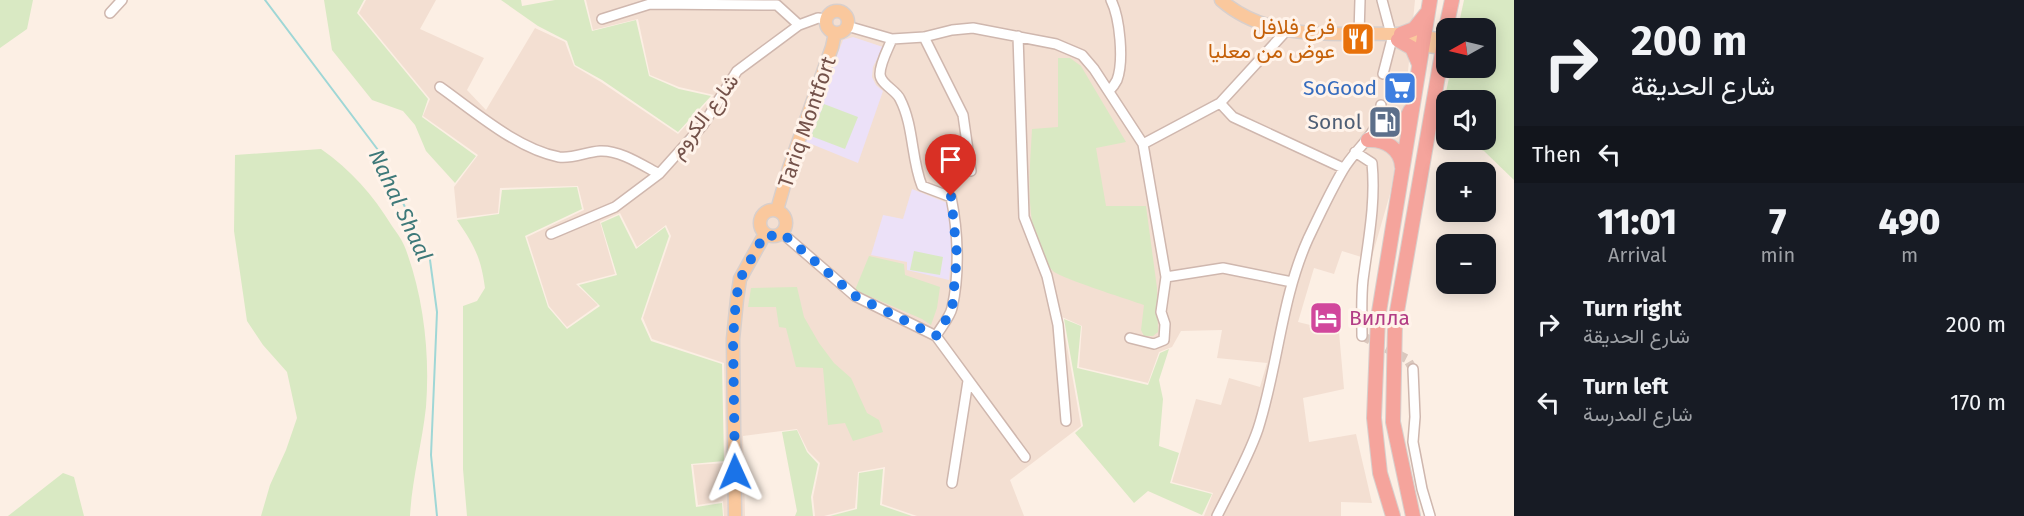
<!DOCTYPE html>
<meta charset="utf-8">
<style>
body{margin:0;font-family:"Fira Sans",Vazirmatn,sans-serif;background:#20242c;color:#f1f3f6;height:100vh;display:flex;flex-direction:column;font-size:22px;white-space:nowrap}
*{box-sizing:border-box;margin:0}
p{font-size:20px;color:#9ea1a6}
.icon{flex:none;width:33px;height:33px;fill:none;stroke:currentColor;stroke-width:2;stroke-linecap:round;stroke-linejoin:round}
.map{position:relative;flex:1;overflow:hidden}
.drawer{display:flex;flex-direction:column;background:#171b24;width:510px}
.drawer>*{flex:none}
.hud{background:#171b24;color:#f1f3f6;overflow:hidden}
.needle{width:39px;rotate:262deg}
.controls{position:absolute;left:1436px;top:18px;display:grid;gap:12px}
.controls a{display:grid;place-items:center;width:60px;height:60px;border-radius:12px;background:#171b24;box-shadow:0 3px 15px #0003;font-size:30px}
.pin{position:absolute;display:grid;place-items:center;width:51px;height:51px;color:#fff;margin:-62px -26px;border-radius:50% 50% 50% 0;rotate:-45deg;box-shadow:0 0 6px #0007}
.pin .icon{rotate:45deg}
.me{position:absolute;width:66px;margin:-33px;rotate:359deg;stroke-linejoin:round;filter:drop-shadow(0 0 4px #0008)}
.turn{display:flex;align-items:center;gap:21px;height:126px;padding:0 18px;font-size:27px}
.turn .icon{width:78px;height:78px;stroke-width:2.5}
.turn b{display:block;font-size:42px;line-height:51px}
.then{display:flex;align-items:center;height:57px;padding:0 18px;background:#0003;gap:12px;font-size:22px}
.eta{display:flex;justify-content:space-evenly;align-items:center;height:102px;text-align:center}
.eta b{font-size:36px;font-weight:800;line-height:42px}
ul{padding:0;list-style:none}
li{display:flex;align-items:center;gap:18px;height:78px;padding:0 18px}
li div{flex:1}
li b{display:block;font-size:22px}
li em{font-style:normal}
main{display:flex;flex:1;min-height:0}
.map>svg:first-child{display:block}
.residential{fill:#f3dfd2}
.education{fill:#ece1f8}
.green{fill:#d9e9c3}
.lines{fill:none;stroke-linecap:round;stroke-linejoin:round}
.stream{stroke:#9fd7d6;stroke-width:2}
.minor-tunnel{stroke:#dac8be;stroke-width:9;stroke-dasharray:9 4.5;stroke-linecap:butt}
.minor-casing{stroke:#cfb7ae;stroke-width:12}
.major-casing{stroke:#d8cfcc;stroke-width:15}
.highway-casing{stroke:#d8cfcc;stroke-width:16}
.minor{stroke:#fff;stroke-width:9}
.major{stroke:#fac89d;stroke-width:12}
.highway{stroke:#f5a49c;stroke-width:14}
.route{stroke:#1a73e8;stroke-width:10;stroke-dasharray:0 18}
.labels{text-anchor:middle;stroke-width:6;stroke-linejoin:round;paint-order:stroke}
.food-label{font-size:21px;fill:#c56008;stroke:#fff3ea;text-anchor:end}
.shop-label{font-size:21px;fill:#366cbe;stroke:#fff3ea;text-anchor:end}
.street-label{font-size:21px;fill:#74524a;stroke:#fff3ea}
.service-label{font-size:21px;fill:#4e5e75;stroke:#fff3ea;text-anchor:end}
.hotel-label{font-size:21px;fill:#b23c85;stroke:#fff3ea;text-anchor:start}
.water-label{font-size:22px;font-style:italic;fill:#3e7979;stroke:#fff3ea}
</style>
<main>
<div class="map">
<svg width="1514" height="516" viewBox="0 0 1514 516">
<rect width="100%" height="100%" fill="#fcefe4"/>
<path class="residential" d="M 366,0 L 436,0 L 420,29 L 484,58 L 467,90 L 486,110 L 535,28 L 565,42 L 574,66 L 601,82 L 678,134 L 714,95 L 679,87 L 650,75 L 638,19 L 593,30 L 586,0 L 1415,0 L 1403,122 L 1390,194 L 1371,260 L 1342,251 L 1334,274 L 1314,268 L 1298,322 L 1339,332 L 1344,389 L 1303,398 L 1309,442 L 1356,434 L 1372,503 L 1341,502 L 1341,516 L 1204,516 L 1213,493 L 1172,482 L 1196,399 L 1221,405 L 1229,378 L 1260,387 L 1267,363 L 1217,358 L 1222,330 L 1181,331 L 1172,347 L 1159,352 L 1148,383 L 1079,367 L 1082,326 L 1062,317 L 1081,426 L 1010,480 L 1024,516 L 917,516 L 882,504 L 885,467 L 858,472 L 855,508 L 824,516 L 815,516 L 813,497 L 820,463 L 808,451 L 797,429 L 743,436 L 745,516 L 724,516 L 723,501 L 698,505 L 693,465 L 726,463 L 724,363 L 652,339 L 643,318 L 671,236 L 666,225 L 637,247 L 620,213 L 600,222 L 615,274 L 576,284 L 598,305 L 567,327 L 549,306 L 527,237 L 584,210 L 578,186 L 500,188 L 498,213 L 457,218 L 454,187 L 478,155 L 423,116 L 430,99 L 359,13 Z"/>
<path class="education" d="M 853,37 L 883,47 L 873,67 L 872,77 L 876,85 L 883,91 L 858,163 L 804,141 L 843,40 Z
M 912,189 L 950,204 L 952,249 L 949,280 L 907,270 L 907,262 L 871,255 L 883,215 L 903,219 Z"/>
<path class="green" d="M 0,0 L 33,0 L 27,29 L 0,48 Z
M 324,0 L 364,0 L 357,13 L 428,99 L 422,117 L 476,156 L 455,183 L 426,151 L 415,125 L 403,111 L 372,100 L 332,50 Z
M 501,0 L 521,0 L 522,6 L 555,0 L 584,0 L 592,31 L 636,20 L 649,76 L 679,89 L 711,96 L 678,132 L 602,80 L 575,65 L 567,41 L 538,26 Z
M 1464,0 L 1514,0 L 1514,180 L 1484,151 L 1458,140 L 1485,140 L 1485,100 L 1446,100 L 1446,134 L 1438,131 L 1451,68 L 1485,68 L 1485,28 L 1458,28 Z
M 1058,58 L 1070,58 L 1081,66 L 1126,142 L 1096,148 L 1106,206 L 1146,206 L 1157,288 L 1158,332 L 1153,336 L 1144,336 L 1141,330 L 1144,305 C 1130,300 1060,278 1053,271 C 1022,239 1030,170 1032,129 L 1058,127 Z
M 824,104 L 858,117 L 845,149 L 811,136 Z
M 321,149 C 351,170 373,195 392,226 C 397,233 403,241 406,250 C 424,299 430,355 426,407 C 422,444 412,479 410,516 L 261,516 L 270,485 L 286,450 L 297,418 L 287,372 L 263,345 L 247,321 L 234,231 L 235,155 Z
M 577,187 L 582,209 L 525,236 L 548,307 L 567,329 L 600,306 L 579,285 L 617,275 L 601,223 L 619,215 L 636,249 L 665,227 L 669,236 L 641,319 L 651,341 L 722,364 L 724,461 L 691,464 L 696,507 L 722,503 L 723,516 L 467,516 L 463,469 L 463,306 L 477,301 L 485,288 C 481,257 474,245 457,220 L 499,214 L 502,190 Z
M 914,251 L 943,257 L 940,275 L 910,270 Z
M 869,256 L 904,264 L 905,275 L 940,287 L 937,308 L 931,325 L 922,319 L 855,290 Z
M 797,287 L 804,317 L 819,343 L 834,363 L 851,378 L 867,413 L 879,420 L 883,432 L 853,441 L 845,423 L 828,425 L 823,368 L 796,367 L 786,328 L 779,327 L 776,307 L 748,307 L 751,288 Z
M 1064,319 L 1081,326 L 1077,368 L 1148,385 L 1160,353 L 1169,349 L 1159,380 L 1163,399 L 1159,446 L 1179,453 L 1170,483 L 1212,494 L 1202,515 L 1148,491 L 1134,503 L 1075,433 L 1083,426 Z
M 797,430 L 807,452 L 818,464 L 811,497 L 813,516 L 795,516 L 797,511 L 782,432 Z
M 883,469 L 880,505 L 912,516 L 830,516 L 857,509 L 859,473 Z
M 63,473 L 74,477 L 84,516 L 8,516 Z"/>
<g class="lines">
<path class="stream" d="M 265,0 L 378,150 L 430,260 L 437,312 L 431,455 L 437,516"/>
<path class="minor-tunnel" d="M 1362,336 L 1407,359 L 1413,369"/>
<defs>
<path id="minor" d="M 1382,0 L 1391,34
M 110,13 L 122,0
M 602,19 L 650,4 L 777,5 L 799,25
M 847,26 L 892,39 L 924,37 L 952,30 L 973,28 L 1056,44 L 1082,55 L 1094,69 L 1143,144 L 1166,277 L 1161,312 L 1165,324 L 1164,340 L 1154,344 L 1130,338
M 1359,34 L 1360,0
M 1018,36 L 1024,217 L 1047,276 L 1058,325 L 1066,421
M 924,37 L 963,115 L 971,171
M 892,39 C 888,49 880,63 880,74 C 880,84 896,90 900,99 C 914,126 911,159 922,186 L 951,197 C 958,231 960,273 952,308 C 950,317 941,327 936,336
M 1383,74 L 1392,39
M 440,87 C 474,111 517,149 559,157 C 572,159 586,152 600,151 C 620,150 642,165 659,174
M 1109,91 C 1112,88 1115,84 1117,80 C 1124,61 1120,18 1111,0
M 1220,103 L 1233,117 L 1343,168
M 1143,144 L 1220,103 L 1287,30
M 1355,152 L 1372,163 C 1376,203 1368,241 1363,280 C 1361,298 1362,318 1362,336
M 782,233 L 855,296 L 936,336 L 1025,457
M 551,234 L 615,207 L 659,174 L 703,125 L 737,71 L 799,25 L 818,18 L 826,19
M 1166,277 L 1223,268 L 1292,282
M 1413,369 L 1415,417 L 1413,442 L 1422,489 L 1430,516
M 952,483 L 968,381
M 1217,516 C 1230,490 1249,456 1258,429 C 1278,367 1281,299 1308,239 C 1319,216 1330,192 1343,170 C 1356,147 1381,133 1381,105"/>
<path id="major" d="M 1221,0 C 1270,43 1338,32 1398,34 C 1413,34 1429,38 1444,40
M826 22a11 11 0 1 1 22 0a11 11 0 1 1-22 0Z
M 1414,44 L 1443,48
M760 223a13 13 0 1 1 26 0a13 13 0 1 1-26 0Z
M 777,210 L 789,168 L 832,47 L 835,33
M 735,516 L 733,339 L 737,299 L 740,279 L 765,234"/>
<path id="highway" d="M 1446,28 L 1452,0
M 1401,34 L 1414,29 L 1426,14
M 1398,40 L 1412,48 L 1419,64
M 1368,140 C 1383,132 1404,128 1410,111
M 1368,140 C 1385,139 1401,149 1402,167
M 1393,516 L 1380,473 L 1374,418 L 1378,318 L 1430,0
M 1413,516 L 1393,422 L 1395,323 L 1446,30"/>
</defs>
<use href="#minor" class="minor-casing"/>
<use href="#major" class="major-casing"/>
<use href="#highway" class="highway-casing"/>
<use href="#minor" class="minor"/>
<use href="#major" class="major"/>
<use href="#highway" class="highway"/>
</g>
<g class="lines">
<path class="route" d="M 735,472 L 733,339 L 736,299 L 740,279 L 765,234 L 773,236 L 782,233 L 855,296 L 936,336 L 952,310 L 957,255 L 951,196"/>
</g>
<defs>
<symbol id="restaurant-square" viewBox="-11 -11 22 22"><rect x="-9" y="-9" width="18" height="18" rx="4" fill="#e8710a" stroke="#fff3ea"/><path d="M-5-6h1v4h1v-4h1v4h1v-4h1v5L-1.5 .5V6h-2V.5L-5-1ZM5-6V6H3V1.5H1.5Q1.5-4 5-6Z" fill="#fff"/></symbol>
<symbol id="supermarket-square" viewBox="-11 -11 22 22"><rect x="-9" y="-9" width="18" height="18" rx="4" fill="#3f7fe0" stroke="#fff3ea"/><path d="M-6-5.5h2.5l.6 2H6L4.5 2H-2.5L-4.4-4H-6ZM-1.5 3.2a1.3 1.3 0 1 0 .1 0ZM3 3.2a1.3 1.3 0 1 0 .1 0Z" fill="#fff"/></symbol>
<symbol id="fuel-square" viewBox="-11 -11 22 22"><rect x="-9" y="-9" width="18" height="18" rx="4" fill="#5c6f8a" stroke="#fff3ea"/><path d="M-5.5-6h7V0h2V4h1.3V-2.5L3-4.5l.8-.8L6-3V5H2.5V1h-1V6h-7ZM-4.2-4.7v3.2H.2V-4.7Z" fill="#fff"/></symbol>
<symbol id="hotel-square" viewBox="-11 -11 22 22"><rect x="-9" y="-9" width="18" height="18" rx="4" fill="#d1479c" stroke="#fff3ea"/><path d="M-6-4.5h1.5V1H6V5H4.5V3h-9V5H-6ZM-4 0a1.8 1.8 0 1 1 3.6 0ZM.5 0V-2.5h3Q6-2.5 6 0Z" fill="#fff"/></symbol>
</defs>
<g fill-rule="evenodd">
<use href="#restaurant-square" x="1339" y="20" width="38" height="38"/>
<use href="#supermarket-square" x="1381" y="69" width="38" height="38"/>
<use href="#fuel-square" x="1366" y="103" width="38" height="38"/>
<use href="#hotel-square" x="1307" y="299" width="38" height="38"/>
</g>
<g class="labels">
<g class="food-label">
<text x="1335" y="34">فرع فلافل<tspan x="1335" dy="24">عوض من معليا</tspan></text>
</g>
<g class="shop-label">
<text x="1377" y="95">SoGood</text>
</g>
<g class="street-label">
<text transform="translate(704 116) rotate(-53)" y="7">شارع الكروم</text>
<text transform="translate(807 122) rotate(-71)" y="7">Tariq Montfort</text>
</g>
<g class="service-label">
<text x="1362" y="129">Sonol</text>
</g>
<g class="hotel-label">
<text x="1349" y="325">Вилла</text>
</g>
<g class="water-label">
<text transform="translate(401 205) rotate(65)" y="8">Nahal Shaal</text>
</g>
</g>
</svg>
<div class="controls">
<a><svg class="needle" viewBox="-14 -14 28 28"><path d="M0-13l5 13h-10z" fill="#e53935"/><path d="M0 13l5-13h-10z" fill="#9ea1a6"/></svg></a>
<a><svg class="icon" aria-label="sound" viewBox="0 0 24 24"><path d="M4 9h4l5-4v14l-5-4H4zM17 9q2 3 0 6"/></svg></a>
<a>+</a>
<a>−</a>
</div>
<div class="pin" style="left:951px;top:196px;background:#d93025"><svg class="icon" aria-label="arrive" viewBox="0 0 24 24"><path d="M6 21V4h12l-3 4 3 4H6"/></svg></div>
<svg class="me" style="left:735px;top:472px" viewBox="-20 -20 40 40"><path d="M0-17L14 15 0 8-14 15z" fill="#1a73e8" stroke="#fff" stroke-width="4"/></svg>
</div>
<section class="drawer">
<div class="hud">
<div class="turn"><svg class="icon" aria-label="right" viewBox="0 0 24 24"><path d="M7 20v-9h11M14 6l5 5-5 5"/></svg><div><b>200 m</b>شارع الحديقة</div></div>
<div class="then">Then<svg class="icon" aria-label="left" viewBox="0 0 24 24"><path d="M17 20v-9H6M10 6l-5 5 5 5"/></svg></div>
</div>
<div class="eta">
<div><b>11:01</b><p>Arrival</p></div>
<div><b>7</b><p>min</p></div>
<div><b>490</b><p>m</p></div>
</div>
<ul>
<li><svg class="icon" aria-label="right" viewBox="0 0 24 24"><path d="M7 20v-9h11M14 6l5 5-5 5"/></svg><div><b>Turn right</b><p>شارع الحديقة</p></div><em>200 m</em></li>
<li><svg class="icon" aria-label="left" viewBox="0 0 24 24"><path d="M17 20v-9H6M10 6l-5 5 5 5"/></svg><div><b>Turn left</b><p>شارع المدرسة</p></div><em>170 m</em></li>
</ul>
</section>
</main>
